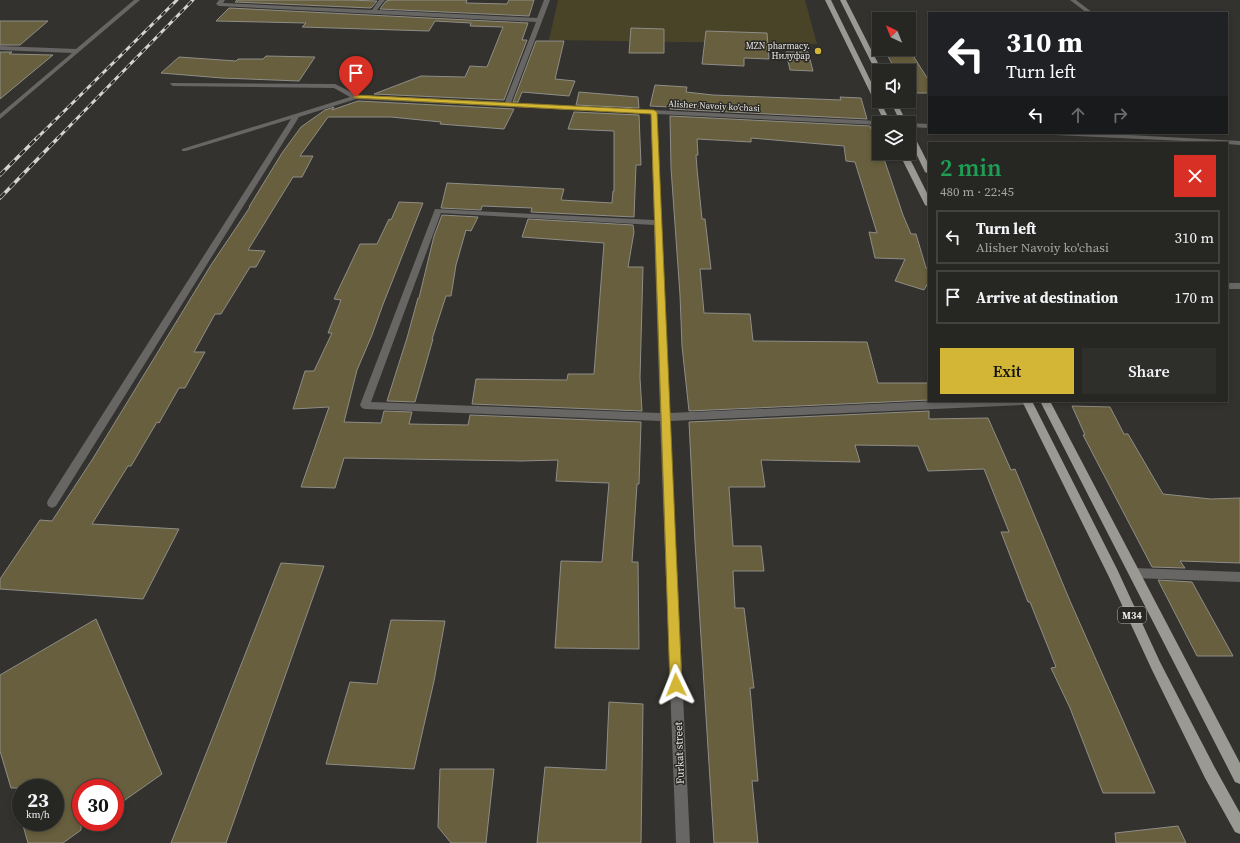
<!DOCTYPE html>
<meta charset="utf-8">
<style>
body{margin:0;font-family:"Source Serif 4",serif;background:#2e2e2a;color:#f1f3f6;height:100vh;display:flex;flex-direction:column;font-size:15px;white-space:nowrap}
*{box-sizing:border-box;margin:0}
p{font-size:13px;color:#a4a5a5}
.icon{flex:none;width:22px;height:22px;fill:none;stroke:currentColor;stroke-width:2;stroke-linecap:round;stroke-linejoin:round}
.map{position:relative;flex:1;overflow:hidden}
.panel{position:absolute;left:928px;top:142px;width:300px;height:260px;display:flex;flex-direction:column;background:#262622;border-radius:0px;box-shadow:0 2px 6px #0003,0 0 0 1px #424340}
.panel>*{flex:none}
.hud{position:absolute;left:928px;top:12px;width:300px;height:122px;border-radius:0px;box-shadow:0 2px 6px #0003,0 0 0 1px #424340;background:#202124;color:#fff;overflow:hidden}
.needle{width:26px;rotate:317deg}
.fabs{position:absolute;left:872px;top:12px;display:grid;gap:8px}
.fabs a{display:grid;place-items:center;width:44px;height:44px;border-radius:0px;background:#262622;box-shadow:0 2px 6px #0003,0 0 0 1px #424340;font-size:20px}
.speed{position:absolute;left:12px;top:779px;display:flex;gap:8px;font-size:20px;font-weight:700;text-align:center}
.speed>*{display:grid;place-content:center;width:52px;height:52px;border-radius:50%;background:#262622;box-shadow:0 2px 6px #0003,0 0 0 1px #424340;line-height:1}
.speed small{font-size:10px;font-weight:400}
.speed .limit{border:6px solid #d22;background:#fff;color:#111}
.pin{position:absolute;display:grid;place-items:center;width:34px;height:34px;color:#fff;margin:-41px -17px;border-radius:50% 50% 50% 0;rotate:-45deg;box-shadow:0 0 4px #0007}
.pin .icon{rotate:45deg}
.me{position:absolute;width:44px;margin:-22px;rotate:358deg;stroke-linejoin:round;filter:drop-shadow(0 0 3px #0008)}
.turn{display:flex;align-items:center;gap:14px;height:84px;padding:0 12px;font-size:18px}
.turn .icon{width:52px;height:52px;stroke-width:2.5}
.turn b{display:block;font-size:28px;line-height:34px}
.lanes{display:flex;align-items:center;height:38px;padding:0 12px;background:#0003;justify-content:center;gap:20px;direction:ltr}
.lanes .off{opacity:.35}
.round{display:grid;place-items:center;flex:none;width:42px;height:42px;border-radius:0px;background:#2e2e2a}
.headline{display:flex;align-items:center;justify-content:space-between;height:68px;padding:0 12px}
h1{font-size:24px;font-weight:600;line-height:30px;color:#1e9e55}
.action{display:flex;gap:8px;margin-top:auto;padding:8px 12px}
.action a{flex:1;height:46px;border-radius:0px;background:#d3b635;color:#111;font-size:16px;font-weight:600;line-height:46px;text-align:center}
.action a+a{background:#2e2e2a;color:#f1f3f6}
ul{padding:0;list-style:none}
li{display:flex;align-items:center;gap:12px;height:54px;margin:0 8px 6px;padding:0 4px;border:2px solid #424340;border-radius:0px}
li div{flex:1}
li b{display:block;font-size:15px}
li em{font-style:normal}
.map>svg:first-child{display:block}
.green{fill:#494327}
.building{fill:#675f3d;stroke:#8f8d88}
.lines{fill:none;stroke-linecap:round;stroke-linejoin:round}
.street{fill:#676664;fill-rule:evenodd}
.primary{fill:#9a9994;fill-rule:evenodd}
.rail-far1-casing{stroke:#d4d3d0;stroke-width:3}
.rail-casing{stroke:#d4d3d0;stroke-width:3.5}
.rail-far1{stroke:#292824;stroke-width:2;stroke-dasharray:5.5;stroke-linecap:butt}
.rail{stroke:#292824;stroke-width:2.5;stroke-dasharray:7;stroke-linecap:butt}
.route{fill:#d3b635;stroke:#897622}
.poi-dot{fill:#d3b635;stroke:#292824;stroke-width:1.5}
.labels{text-anchor:middle;stroke-width:3;stroke-linejoin:round;paint-order:stroke}
.far-poi-label{font-size:9px;fill:#ebeae7;stroke:#292824;text-anchor:end}
.far-street-label{font-size:9px;fill:#ebeae7;stroke:#292824}
.shield{fill:#292824;stroke:#b1b0ac;stroke-width:1}
.shield-label{font-size:10px;font-weight:bold;fill:#ebeae7}
.street-label{font-size:11px;fill:#ebeae7;stroke:#292824}
</style>
<div class="map">
<svg width="1240" height="843" viewBox="0 0 1240 843">
<rect width="100%" height="100%" fill="#33322e"/>
<path class="green" d="M 558,0 L 805,0 L 817,44 L 549,40 Z"/>
<path class="building" d="M 237,0 L 348,0 L 377,1 L 371,8 L 235,2 Z
M 391,0 L 467,0 L 466,3 L 507,4 L 509,0 L 534,0 L 529,16 L 380,9 L 386,1 Z
M 229,8 L 528,23 L 522,40 L 527,40 L 504,100 L 374,94 L 421,76 L 465,77 L 470,66 L 487,67 L 503,27 L 470,26 L 471,23 L 435,21 L 429,31 L 302,27 L 306,23 L 216,21 Z
M 0,21 L 48,21 L 20,45 L 0,45 Z
M 631,28 L 664,29 L 664,53 L 629,53 Z
M 706,31 L 767,33 L 769,59 L 744,58 L 744,66 L 702,64 Z
M 536,41 L 564,41 L 555,79 L 575,81 L 569,96 L 522,92 L 518,102 L 513,102 Z
M 884,49 L 909,49 L 929,81 L 929,93 L 909,93 L 909,71 L 896,71 Z
M 0,52 L 12,52 L 9,54 L 53,55 L 0,99 Z
M 786,52 L 808,52 L 813,71 L 790,70 Z
M 266,56 L 315,57 L 299,81 L 222,78 L 161,73 L 179,57 L 236,61 L 238,59 L 263,59 Z
M 655,85 L 687,87 L 686,92 L 713,95 L 841,100 L 840,97 L 861,98 L 867,119 L 670,109 L 670,107 L 650,106 Z
M 579,92 L 638,97 L 639,108 L 576,105 Z
M 358,101 L 514,109 L 504,129 L 440,124 L 441,122 L 391,117 L 328,117 L 300,156 L 313,156 L 302,177 L 293,177 L 248,250 L 265,251 L 256,267 L 250,267 L 221,314 L 215,314 L 194,352 L 205,352 L 185,388 L 179,388 L 159,423 L 157,422 L 131,466 L 128,466 L 92,524 L 179,529 L 143,599 L 0,589 L 0,579 L 40,520 L 52,521 L 92,460 L 211,265 L 250,207 L 249,207 L 282,153 L 301,127 L 325,110 L 334,107 L 332,110 Z
M 574,112 L 639,115 L 641,165 L 636,165 L 634,217 L 531,212 L 532,208 L 482,206 L 481,210 L 441,208 L 447,183 L 564,189 L 561,200 L 612,203 L 613,191 L 614,191 L 614,131 L 568,129 Z
M 670,116 L 870,126 L 872,132 L 879,133 L 879,153 L 882,153 L 903,215 L 911,234 L 916,234 L 926,268 L 929,269 L 929,281 L 924,290 L 895,281 L 905,259 L 875,258 L 869,232 L 877,233 L 855,162 L 846,161 L 844,146 L 751,138 L 751,142 L 697,139 L 698,155 L 696,155 L 697,169 L 702,219 L 705,219 L 711,269 L 700,269 L 704,313 L 750,314 L 753,341 L 867,342 L 878,383 L 929,383 L 929,400 L 689,411 L 682,346 L 680,295 L 671,168 Z
M 399,202 L 423,203 L 382,307 L 372,335 L 357,370 L 344,422 L 381,423 L 384,411 L 412,412 L 409,424 L 468,425 L 470,415 L 641,422 L 639,484 L 637,484 L 632,562 L 638,562 L 639,649 L 555,648 L 561,561 L 602,562 L 609,483 L 556,481 L 558,460 L 522,461 L 344,458 L 335,488 L 301,487 L 329,407 L 293,409 L 305,371 L 314,371 L 332,333 L 328,333 L 341,300 L 334,299 L 360,244 L 377,244 L 389,219 L 391,220 Z
M 442,215 L 478,217 L 471,231 L 466,230 L 456,265 L 451,296 L 446,296 L 432,339 L 433,339 L 415,402 L 387,401 L 407,338 L 418,298 L 419,298 L 434,236 Z
M 528,219 L 633,225 L 634,232 L 628,267 L 643,267 L 640,378 L 642,411 L 472,404 L 476,379 L 567,380 L 568,374 L 594,374 L 604,243 L 522,237 Z
M 1072,406 L 1110,407 L 1124,434 L 1128,434 L 1163,494 L 1211,499 L 1240,498 L 1240,563 L 1180,561 L 1185,568 L 1152,567 L 1083,435 L 1085,435 Z
M 929,411 L 929,419 L 988,418 L 1011,470 L 1015,469 L 1070,601 L 1155,793 L 1103,793 L 1070,708 L 1051,668 L 1056,667 L 1030,602 L 1028,602 L 1001,532 L 1009,532 L 984,469 L 928,471 L 918,446 L 855,445 L 860,462 L 761,460 L 765,487 L 729,487 L 733,546 L 761,546 L 764,571 L 733,571 L 735,608 L 744,608 L 754,688 L 750,688 L 758,781 L 752,781 L 758,843 L 714,843 L 695,542 L 689,422 Z
M 281,563 L 324,566 L 226,843 L 171,843 Z
M 1158,580 L 1192,582 L 1233,656 L 1197,656 Z
M 96,619 L 162,774 L 115,807 L 115,788 L 81,788 L 81,830 L 63,843 L 28,843 L 22,822 L 55,822 L 55,788 L 11,788 L 0,751 L 0,675 Z
M 391,620 L 445,621 L 434,681 L 414,769 L 326,764 L 350,682 L 377,684 Z
M 609,702 L 643,704 L 641,843 L 537,843 L 545,767 L 606,770 Z
M 440,769 L 494,769 L 486,843 L 451,843 L 438,827 Z
M 1178,826 L 1186,843 L 1116,843 L 1115,833 Z"/>
<g class="lines">
<path class="street" d="M 134,0 L 140,0 L 0,119 L 0,114 L 72,53 L 0,50 L 0,46 L 76,49 Z
M 219,0 L 225,0 L 223,3 L 372,10 L 379,0 L 385,0 L 377,10 L 537,18 L 544,0 L 550,0 L 511,103 L 879,121 L 882,123 L 879,123 L 879,125 L 657,114 L 670,413 L 939,401 L 1028,401 L 1026,404 L 1023,405 L 670,421 L 690,843 L 676,843 L 660,421 L 365,409 L 362,408 L 360,405 L 435,209 L 654,220 L 651,114 L 356,99 L 299,117 L 56,506 L 52,508 L 48,506 L 47,503 L 48,500 L 291,119 L 186,151 L 182,151 L 182,149 L 350,97 L 334,88 L 173,86 L 170,84 L 171,83 L 335,84 L 357,95 L 505,102 L 536,22 L 219,6 L 216,4 ZM 441,213 L 654,225 L 660,413 L 371,402 Z
M 1070,0 L 1076,0 L 1093,13 L 1087,13 Z
M 909,123 L 929,124 L 929,128 L 909,127 Z
M 1052,133 L 1093,133 L 1240,141 L 1240,145 L 1227,144 L 1227,143 L 1055,135 Z
M 1227,283 L 1240,283 L 1240,289 L 1227,289 Z
M 1135,568 L 1240,572 L 1240,582 L 1135,578 L 1131,577 L 1129,573 L 1131,569 Z"/>
<path class="primary" d="M 825,0 L 831,0 L 879,98 L 879,101 L 880,101 L 891,123 L 885,123 Z
M 840,0 L 846,0 L 882,71 L 879,71 L 879,74 L 876,72 Z
M 890,101 L 896,101 L 907,123 L 901,123 Z
M 909,130 L 912,132 L 929,165 L 929,174 L 925,172 L 909,139 Z
M 899,153 L 907,153 L 929,197 L 929,207 L 925,205 Z
M 1022,401 L 1032,401 L 1117,569 L 1160,662 L 1215,768 L 1240,813 L 1240,834 L 1235,832 L 1205,778 L 1152,670 L 1109,577 Z
M 1040,401 L 1050,401 L 1240,763 L 1240,784 L 1235,782 Z"/>
<defs>
<path id="rail-far1" d="M 36,139 L 177,0
M 57,139 L 193,0"/>
<path id="rail" d="M 0,175 L 37,138
M 0,198 L 58,138"/>
</defs>
<use href="#rail-far1" class="rail-far1-casing"/>
<use href="#rail" class="rail-casing"/>
<use href="#rail-far1" class="rail-far1"/>
<use href="#rail" class="rail"/>
</g>
<path class="route" d="M 354,95 L 654,110 L 657,112 L 682,685 L 680,689 L 676,691 L 672,689 L 670,685 L 651,114 L 356,98 L 354,98 Z"/>
<circle class="poi-dot" cx="818" cy="51" r="4"/>
<g class="labels">
<g class="far-poi-label">
<text x="810" y="49">MZN pharmacy.<tspan x="810" dy="10">Нилуфар</tspan></text>
</g>
<g class="far-street-label">
<text transform="translate(714 106) rotate(3)" y="3">Alisher Navoiy ko'chasi</text>
</g>
<rect class="shield" x="1118" y="607" width="28" height="16" rx="3"/>
<g class="shield-label">
<text x="1132" y="619">M34</text>
</g>
<g class="street-label">
<text transform="translate(679 753) rotate(-92)" y="4">Furkat street</text>
</g>
</g>
</svg>
<div class="fabs">
<a><svg class="needle" viewBox="-14 -14 28 28"><path d="M0-13l5 13h-10z" fill="#e53935"/><path d="M0 13l5-13h-10z" fill="#a4a5a5"/></svg></a>
<a><svg class="icon" aria-label="sound" viewBox="0 0 24 24"><path d="M4 9h4l5-4v14l-5-4H4zM17 9q2 3 0 6"/></svg></a>
<a><svg class="icon" aria-label="layers" viewBox="0 0 24 24"><path d="M12 4l9 5-9 5-9-5zM3 14l9 5 9-5"/></svg></a>
</div>
<div class="speed"><div>23<small>km/h</small></div><div class="limit">30</div></div>
<div class="pin" style="left:356px;top:97px;background:#d93025"><svg class="icon" aria-label="arrive" viewBox="0 0 24 24"><path d="M6 21V4h12l-3 4 3 4H6"/></svg></div>
<svg class="me" style="left:676px;top:685px" viewBox="-20 -20 40 40"><path d="M0-17L14 15 0 8-14 15z" fill="#d3b635" stroke="#fff" stroke-width="4"/></svg>
<div class="hud">
<div class="turn"><svg class="icon" aria-label="left" viewBox="0 0 24 24"><path d="M17 20v-9H6M10 6l-5 5 5 5"/></svg><div><b>310 m</b>Turn left</div></div>
<div class="lanes"><svg class="icon" aria-label="left" viewBox="0 0 24 24"><path d="M17 20v-9H6M10 6l-5 5 5 5"/></svg><svg class="icon off" aria-label="ahead" viewBox="0 0 24 24"><path d="M12 20V5M6 11l6-6 6 6"/></svg><svg class="icon off" aria-label="right" viewBox="0 0 24 24"><path d="M7 20v-9h11M14 6l5 5-5 5"/></svg></div>
</div>
<section class="panel">
<div class="headline"><div><h1>2 min</h1><p>480 m · 22:45</p></div><a class="round" style="background:#d93025;color:#fff"><svg class="icon" aria-label="close" viewBox="0 0 24 24"><path d="M6 6l12 12M18 6L6 18"/></svg></a></div>
<ul>
<li><svg class="icon" aria-label="left" viewBox="0 0 24 24"><path d="M17 20v-9H6M10 6l-5 5 5 5"/></svg><div><b>Turn left</b><p>Alisher Navoiy ko'chasi</p></div><em>310 m</em></li>
<li><svg class="icon" aria-label="arrive" viewBox="0 0 24 24"><path d="M6 21V4h12l-3 4 3 4H6"/></svg><div><b>Arrive at destination</b></div><em>170 m</em></li>
</ul>
<div class="action"><a>Exit</a><a>Share</a></div>
</section>
</div>
